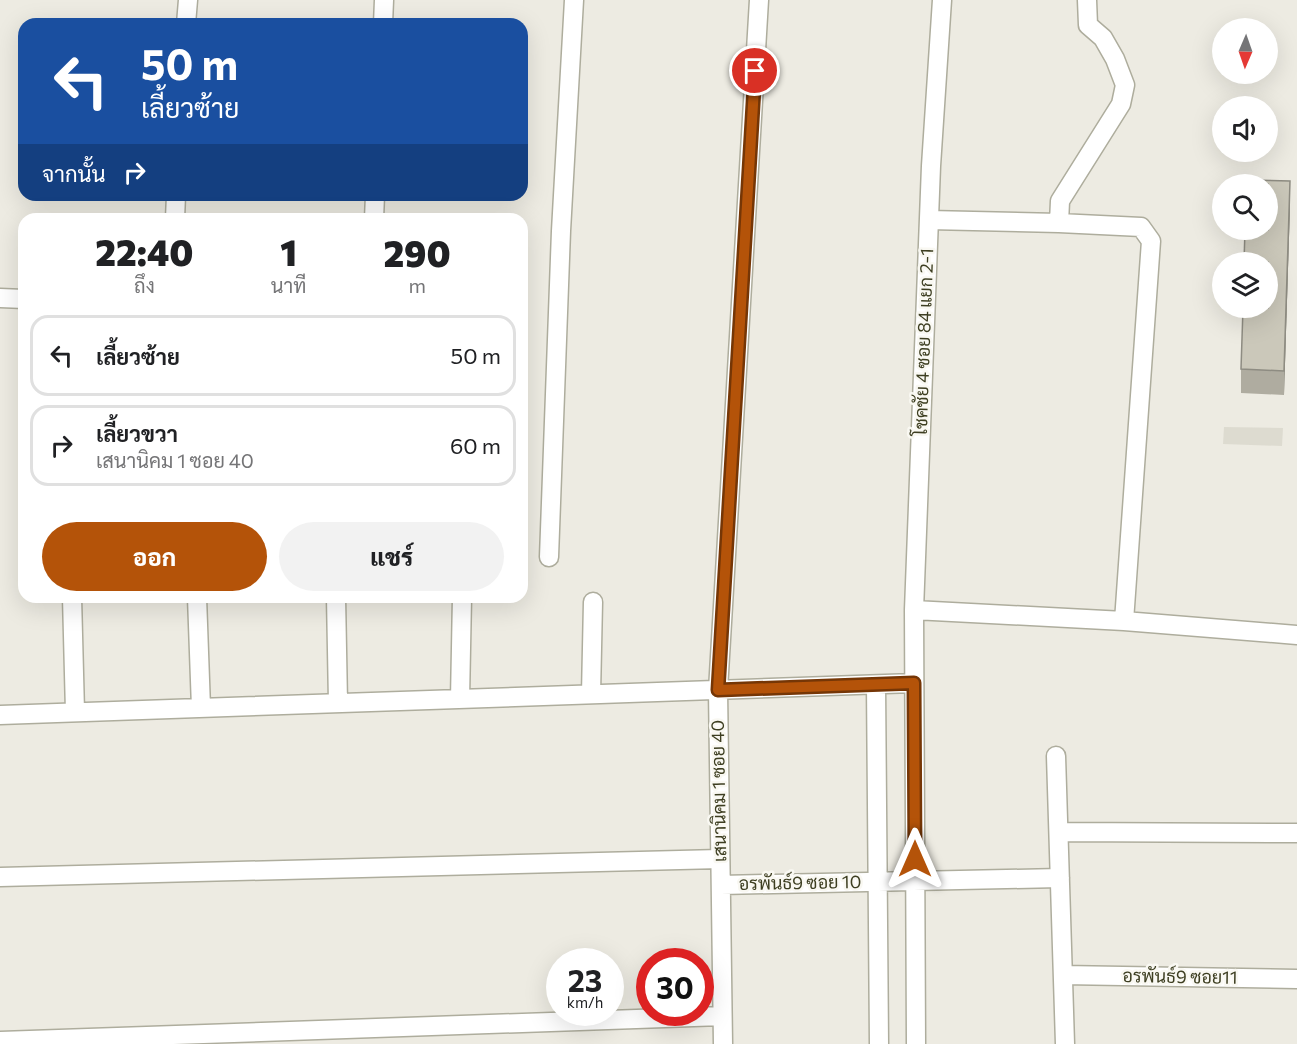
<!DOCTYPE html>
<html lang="th">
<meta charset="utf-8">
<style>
body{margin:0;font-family:Commissioner,Sarabun,sans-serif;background:#f2f2f2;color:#202124;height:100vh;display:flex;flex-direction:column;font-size:22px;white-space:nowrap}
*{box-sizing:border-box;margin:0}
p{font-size:20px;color:#757577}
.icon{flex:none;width:33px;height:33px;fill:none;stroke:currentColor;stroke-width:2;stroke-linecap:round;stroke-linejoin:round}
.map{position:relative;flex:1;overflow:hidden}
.details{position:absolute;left:18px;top:213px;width:510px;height:390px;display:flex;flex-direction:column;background:#fff;border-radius:18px;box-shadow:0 6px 24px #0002}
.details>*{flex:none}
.guide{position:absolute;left:18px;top:18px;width:510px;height:183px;border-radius:18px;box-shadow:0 6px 24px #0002;background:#1a4fa0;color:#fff;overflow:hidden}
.needle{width:39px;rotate:182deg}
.buttons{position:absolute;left:1212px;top:18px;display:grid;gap:12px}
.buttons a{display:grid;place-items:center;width:66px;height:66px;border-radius:50%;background:#fff;box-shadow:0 6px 24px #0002;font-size:30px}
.speed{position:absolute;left:546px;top:948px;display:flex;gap:12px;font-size:30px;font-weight:700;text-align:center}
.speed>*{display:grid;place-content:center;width:78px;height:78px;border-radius:50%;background:#fff;box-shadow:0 6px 24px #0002;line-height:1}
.speed small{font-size:15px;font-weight:400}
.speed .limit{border:9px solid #d22;background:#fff;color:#111}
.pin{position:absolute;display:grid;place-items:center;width:51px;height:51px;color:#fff;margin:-26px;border:3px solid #fff;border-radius:50%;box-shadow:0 2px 6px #0007}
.me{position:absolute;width:66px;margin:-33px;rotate:0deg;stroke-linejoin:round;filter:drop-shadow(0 0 4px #0008)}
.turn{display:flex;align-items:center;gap:21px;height:126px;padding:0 24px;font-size:27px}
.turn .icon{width:78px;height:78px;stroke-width:2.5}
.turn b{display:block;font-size:42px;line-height:51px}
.then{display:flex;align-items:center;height:57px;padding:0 24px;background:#0003;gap:12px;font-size:22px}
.eta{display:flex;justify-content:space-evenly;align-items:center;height:102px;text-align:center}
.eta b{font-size:36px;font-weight:800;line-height:42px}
.cta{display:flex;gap:12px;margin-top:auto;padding:12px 24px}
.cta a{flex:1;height:69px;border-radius:36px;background:#b45309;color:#fff;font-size:24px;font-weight:800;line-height:69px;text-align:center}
.cta a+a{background:#f2f2f2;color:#202124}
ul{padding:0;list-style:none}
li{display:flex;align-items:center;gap:18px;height:81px;margin:0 12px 9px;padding:0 12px;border:3px solid #e0e0e0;border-radius:18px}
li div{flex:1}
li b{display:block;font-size:22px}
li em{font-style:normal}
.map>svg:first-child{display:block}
.built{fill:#dddbd0}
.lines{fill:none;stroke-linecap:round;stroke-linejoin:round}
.minor-casing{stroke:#aead9d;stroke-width:21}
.minor{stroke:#fff;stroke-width:18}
.wall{fill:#afaca0}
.shaded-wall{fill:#8e8c82}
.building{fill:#cbc8ba;stroke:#8e8c82;stroke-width:1.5}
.route-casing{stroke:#753606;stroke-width:15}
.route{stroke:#b45309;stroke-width:10}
.labels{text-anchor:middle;stroke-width:5;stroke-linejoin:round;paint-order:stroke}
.street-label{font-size:18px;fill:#3d3e21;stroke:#f9f8f2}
</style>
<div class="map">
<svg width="1297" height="1044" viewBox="0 0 1297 1044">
<rect width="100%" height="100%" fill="#edebe2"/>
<path class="built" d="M 1224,427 L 1283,428 L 1282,446 L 1223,444 Z"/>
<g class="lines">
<defs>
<path id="minor" d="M 186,24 L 188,0
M 383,24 L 384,0
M 175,219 L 176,195
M 374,219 L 375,195
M 929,220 L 1059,223 L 1141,227 L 1151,241 L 1124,621
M 1059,223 L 1060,201 L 1121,104 L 1125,85 L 1115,59 L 1103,38 L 1088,25 L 1087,0
M 0,298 L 24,299
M 549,557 L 561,231 L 574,0
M 72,597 L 75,712
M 197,597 L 201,708
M 336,597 L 338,703
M 914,610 L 1124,621 L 1297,635
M 876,685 L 879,1044
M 591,694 L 593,602
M 460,699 L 462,597
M 0,715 L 914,683
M 1056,756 L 1065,1044
M 1059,832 L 1297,833
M 0,877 L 720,859
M 721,885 L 1060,878
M 1063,975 L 1297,979
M 0,1041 L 722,1016
M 723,1044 L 718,690 L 759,0
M 916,1044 L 914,610 L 931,166 L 942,0"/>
</defs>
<use href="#minor" class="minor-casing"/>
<use href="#minor" class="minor"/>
</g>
<path class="wall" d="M 1290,206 L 1284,395 L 1241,393 L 1241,369 Z"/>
<path class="shaded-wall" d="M 1290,181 L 1290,206 L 1284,395 L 1284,371 Z"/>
<path class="building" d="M 1247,180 L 1290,181 L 1284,371 L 1241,369 L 1243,308 L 1268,308 L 1268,262 L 1244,262 L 1245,230 L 1268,230 L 1268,184 L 1247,184 Z"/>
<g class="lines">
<defs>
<path id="route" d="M 755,71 L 718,690 L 914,683 L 915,859"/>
</defs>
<use href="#route" class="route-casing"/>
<use href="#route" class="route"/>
</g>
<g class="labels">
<g class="street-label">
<text transform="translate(924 342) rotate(-88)" y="6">โชคชัย 4 ซอย 84 แยก 2-1</text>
<text transform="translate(719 791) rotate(-91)" y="6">เสนานิคม 1 ซอย 40</text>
<text transform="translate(800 883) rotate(-1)" y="6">อรพันธ์9 ซอย 10</text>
<text transform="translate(1180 977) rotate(1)" y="6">อรพันธ์9 ซอย11</text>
</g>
</g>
</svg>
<div class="buttons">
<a><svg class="needle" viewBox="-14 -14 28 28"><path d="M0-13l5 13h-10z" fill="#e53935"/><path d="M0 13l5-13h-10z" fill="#757577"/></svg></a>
<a><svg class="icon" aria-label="sound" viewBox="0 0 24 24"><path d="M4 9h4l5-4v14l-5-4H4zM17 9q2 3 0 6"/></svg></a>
<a><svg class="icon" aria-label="search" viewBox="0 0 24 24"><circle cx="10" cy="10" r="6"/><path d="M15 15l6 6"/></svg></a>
<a><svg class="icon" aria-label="layers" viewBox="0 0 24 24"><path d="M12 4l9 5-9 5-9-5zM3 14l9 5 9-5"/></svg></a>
</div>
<div class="speed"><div>23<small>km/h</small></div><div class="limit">30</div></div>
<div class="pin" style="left:755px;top:71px;background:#d93025"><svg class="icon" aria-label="arrive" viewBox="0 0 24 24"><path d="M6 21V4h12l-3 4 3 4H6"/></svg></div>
<svg class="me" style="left:915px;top:859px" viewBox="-20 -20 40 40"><path d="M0-17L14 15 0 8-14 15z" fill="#b45309" stroke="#fff" stroke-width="4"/></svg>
<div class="guide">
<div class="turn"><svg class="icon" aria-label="left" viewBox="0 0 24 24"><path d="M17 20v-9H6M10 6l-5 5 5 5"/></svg><div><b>50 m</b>เลี้ยวซ้าย</div></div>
<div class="then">จากนั้น<svg class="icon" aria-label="right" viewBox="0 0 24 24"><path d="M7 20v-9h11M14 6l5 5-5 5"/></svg></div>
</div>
<section class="details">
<div class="eta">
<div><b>22:40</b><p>ถึง</p></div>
<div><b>1</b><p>นาที</p></div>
<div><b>290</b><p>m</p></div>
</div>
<ul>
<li><svg class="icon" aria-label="left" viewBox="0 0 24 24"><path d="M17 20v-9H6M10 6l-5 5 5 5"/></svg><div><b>เลี้ยวซ้าย</b></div><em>50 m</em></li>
<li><svg class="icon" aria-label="right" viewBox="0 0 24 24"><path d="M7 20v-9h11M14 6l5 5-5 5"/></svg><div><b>เลี้ยวขวา</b><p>เสนานิคม 1 ซอย 40</p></div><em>60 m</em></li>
</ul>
<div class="cta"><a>ออก</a><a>แชร์</a></div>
</section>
</div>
